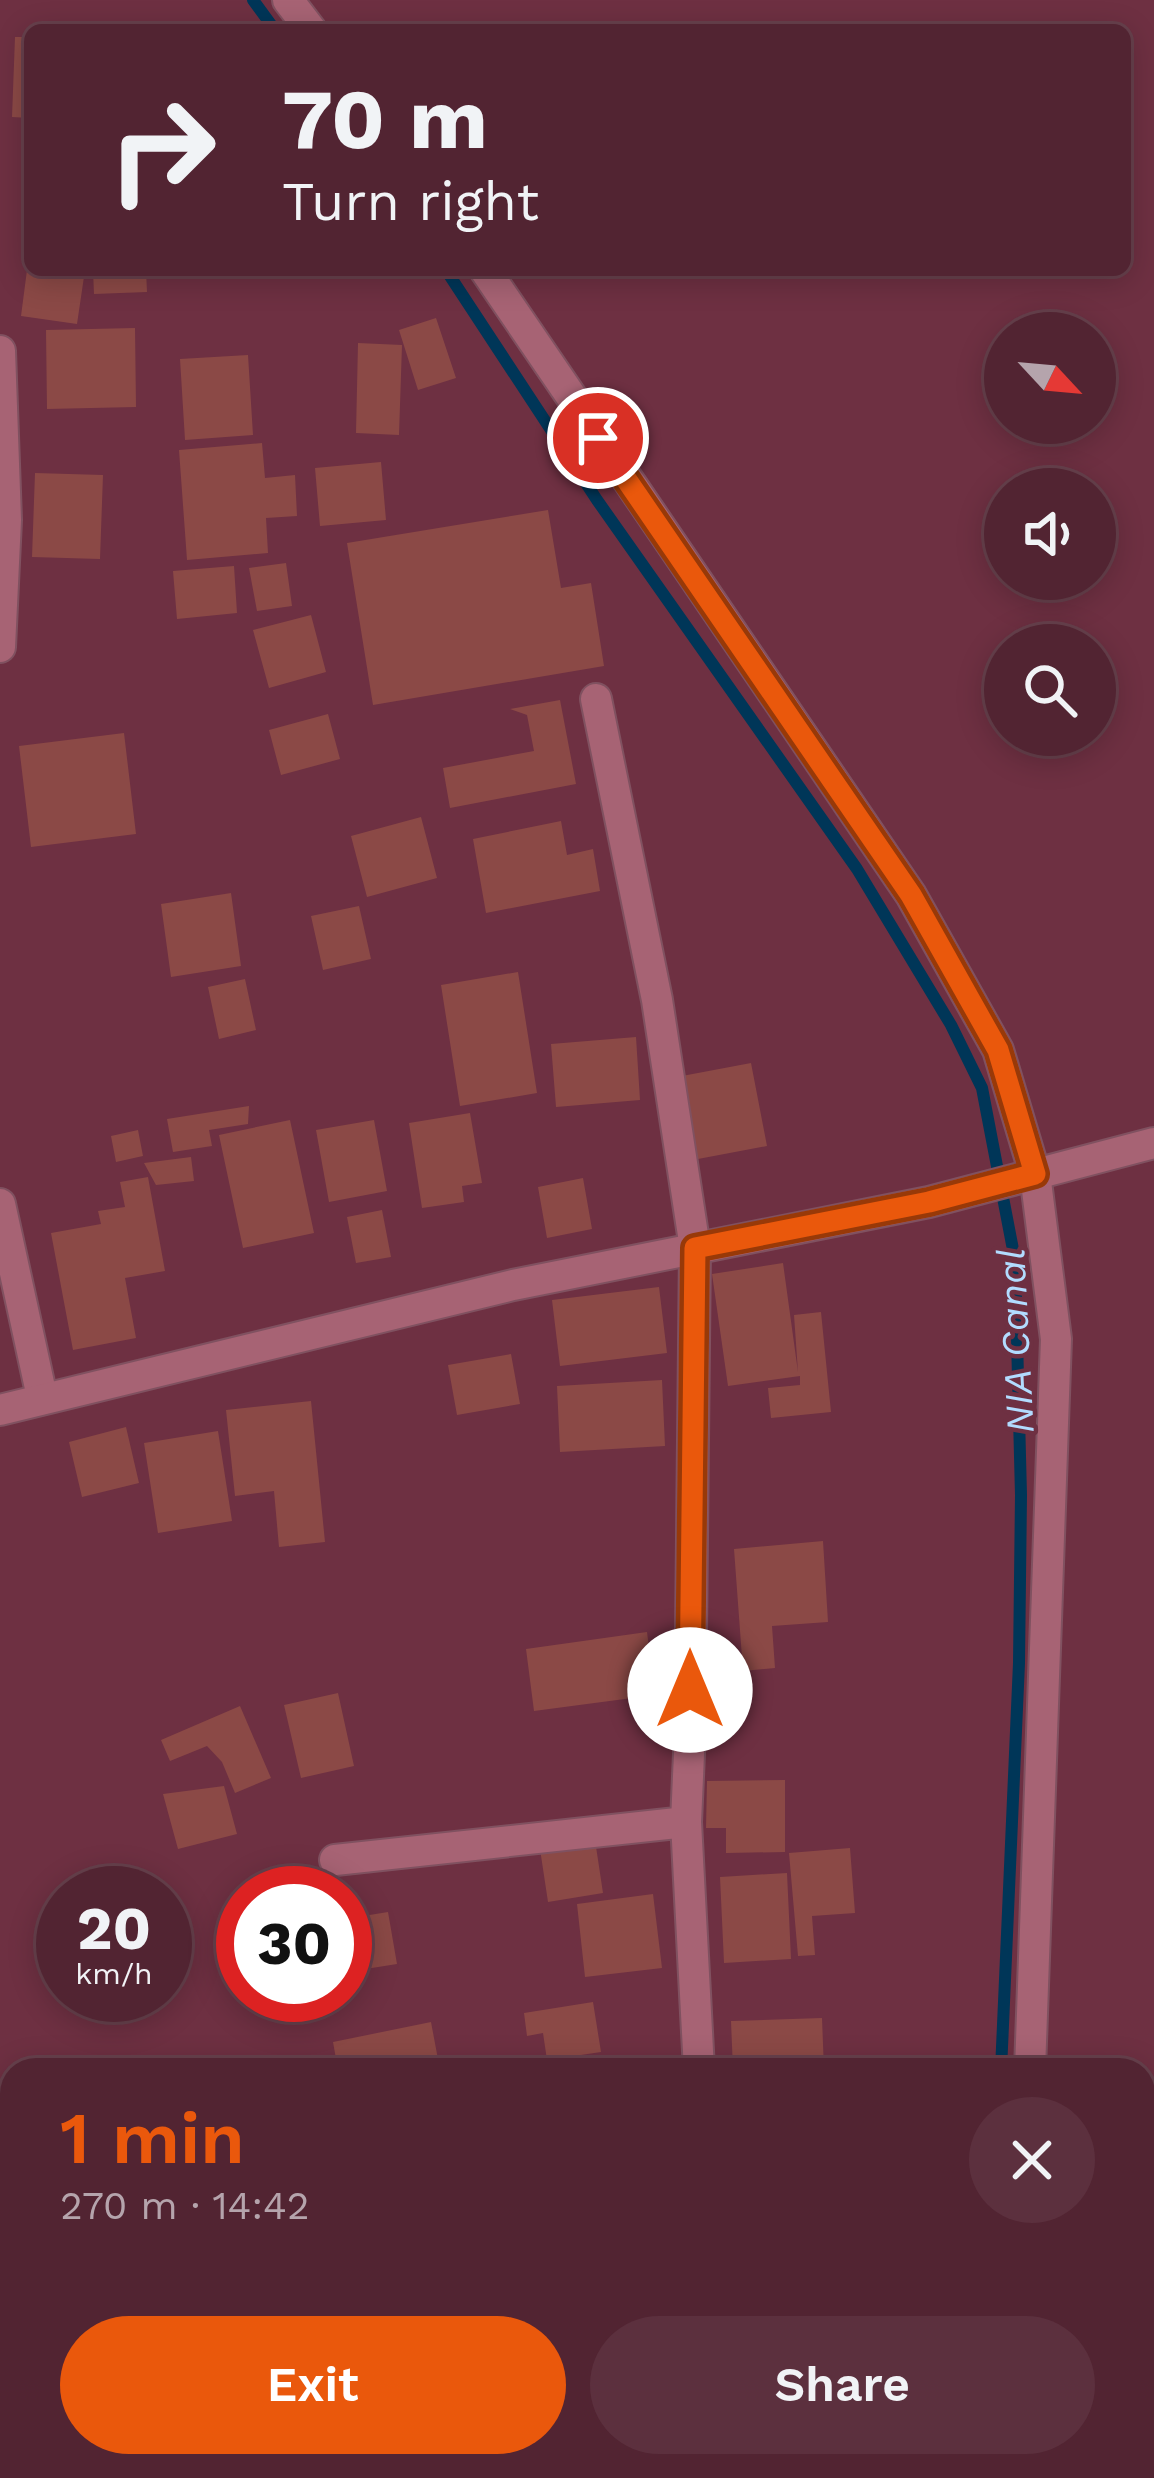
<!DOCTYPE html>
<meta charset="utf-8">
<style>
body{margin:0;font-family:"Work Sans",sans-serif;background:#5c303e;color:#f1f3f6;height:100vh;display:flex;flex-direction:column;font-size:45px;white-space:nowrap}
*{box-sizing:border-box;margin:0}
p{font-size:39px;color:#b5a4ac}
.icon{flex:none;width:66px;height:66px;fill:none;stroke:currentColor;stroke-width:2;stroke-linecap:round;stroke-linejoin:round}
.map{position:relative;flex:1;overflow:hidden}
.details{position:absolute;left:0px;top:2058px;width:1155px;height:420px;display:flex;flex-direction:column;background:#522432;border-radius:36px 36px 0 0;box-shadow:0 6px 30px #0003,0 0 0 3px #68414d}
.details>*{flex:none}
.banner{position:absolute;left:24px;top:24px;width:1107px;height:252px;border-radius:18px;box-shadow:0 6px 30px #0003,0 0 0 3px #68414d;background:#522432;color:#f1f3f6;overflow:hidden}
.needle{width:78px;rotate:116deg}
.tools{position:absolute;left:984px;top:312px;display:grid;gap:24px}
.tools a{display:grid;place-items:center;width:132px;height:132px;border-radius:50%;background:#522432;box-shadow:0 6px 30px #0003,0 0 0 3px #68414d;font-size:60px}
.speed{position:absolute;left:36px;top:1866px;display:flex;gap:24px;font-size:60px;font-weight:700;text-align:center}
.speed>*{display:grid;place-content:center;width:156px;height:156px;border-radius:50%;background:#522432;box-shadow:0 6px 30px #0003,0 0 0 3px #68414d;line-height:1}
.speed small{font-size:30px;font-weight:400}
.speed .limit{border:18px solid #d22;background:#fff;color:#111}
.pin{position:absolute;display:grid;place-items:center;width:102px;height:102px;color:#fff;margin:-51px;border:6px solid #fff;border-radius:50%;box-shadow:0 3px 12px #0007}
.me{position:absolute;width:132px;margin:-66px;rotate:0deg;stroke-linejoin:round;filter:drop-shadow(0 0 9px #0008)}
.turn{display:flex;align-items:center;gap:42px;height:252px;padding:0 60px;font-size:54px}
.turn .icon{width:156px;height:156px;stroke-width:2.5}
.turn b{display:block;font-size:84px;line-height:102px}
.round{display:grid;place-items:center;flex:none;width:126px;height:126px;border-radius:63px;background:#5c303e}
.summary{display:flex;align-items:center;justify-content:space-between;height:204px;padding:0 60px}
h1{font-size:72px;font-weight:600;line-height:90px;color:#ea580c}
.action{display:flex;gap:24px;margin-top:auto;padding:24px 60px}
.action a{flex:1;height:138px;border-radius:72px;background:#ea580c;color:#fff;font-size:48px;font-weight:600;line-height:138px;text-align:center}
.action a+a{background:#5c303e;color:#f1f3f6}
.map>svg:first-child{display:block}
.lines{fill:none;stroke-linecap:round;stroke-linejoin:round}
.stream{stroke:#003658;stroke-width:12}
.building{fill:#8b4946}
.street-casing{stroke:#805160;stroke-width:34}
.secondary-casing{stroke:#805160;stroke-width:34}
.street{stroke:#a76374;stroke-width:30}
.secondary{stroke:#a76374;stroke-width:30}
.route-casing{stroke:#983908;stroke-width:30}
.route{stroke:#ea580c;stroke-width:21}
.labels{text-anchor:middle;stroke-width:9;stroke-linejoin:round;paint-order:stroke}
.water-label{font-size:39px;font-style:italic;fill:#b2dcff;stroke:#6e3042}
</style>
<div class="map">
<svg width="1154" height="2478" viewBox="0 0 1154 2478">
<rect width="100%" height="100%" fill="#6e3042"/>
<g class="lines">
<path class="stream" d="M 253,0 L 275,30
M 446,270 L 597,500 L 857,869 L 951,1025 L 982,1088 L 1015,1260 L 1021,1495 L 1019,1663 L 1001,2070
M 989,2466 L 989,2478"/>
</g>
<path class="building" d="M 15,37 L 30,37 L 30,118 L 12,117 Z
M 27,270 L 85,270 L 77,324 L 21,316 Z
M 93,270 L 146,270 L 147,292 L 94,294 Z
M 436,318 L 456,378 L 418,390 L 399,330 Z
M 135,328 L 136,407 L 47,409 L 46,330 Z
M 358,343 L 402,345 L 399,435 L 356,433 Z
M 248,355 L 253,435 L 185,440 L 180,359 Z
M 262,443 L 265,478 L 295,475 L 297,516 L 266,518 L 268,553 L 187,560 L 179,450 Z
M 381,462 L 386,520 L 320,526 L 315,468 Z
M 35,473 L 103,475 L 100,559 L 32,557 Z
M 548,510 L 561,588 L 591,583 L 604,666 L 373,705 L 347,543 Z
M 286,563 L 292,606 L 257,611 L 249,568 Z
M 234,566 L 237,613 L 177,619 L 173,571 Z
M 311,615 L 326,672 L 269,688 L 253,630 Z
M 560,700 L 576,784 L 450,808 L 443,768 L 534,751 L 527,715 L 510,709 Z
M 328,714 L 340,759 L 281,775 L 269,730 Z
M 124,733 L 136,834 L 31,847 L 19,746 Z
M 421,817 L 437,878 L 367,897 L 351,836 Z
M 561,821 L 567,855 L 593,849 L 600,891 L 486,913 L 473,839 Z
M 231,893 L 241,966 L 171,977 L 161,904 Z
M 359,906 L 371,959 L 323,970 L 311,916 Z
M 518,972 L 537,1093 L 460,1106 L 441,985 Z
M 245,979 L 256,1030 L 219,1039 L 208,987 Z
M 636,1037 L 640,1100 L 556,1107 L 551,1044 Z
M 751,1063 L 767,1146 L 698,1159 L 682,1076 Z
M 249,1106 L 248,1124 L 209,1130 L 212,1146 L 173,1152 L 167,1119 Z
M 470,1113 L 482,1183 L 462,1186 L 464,1202 L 422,1208 L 409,1123 Z
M 290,1120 L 314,1233 L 243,1248 L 219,1135 Z
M 374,1120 L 387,1191 L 329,1202 L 316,1130 Z
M 138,1130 L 143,1156 L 116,1162 L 111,1136 Z
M 191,1157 L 194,1181 L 156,1185 L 144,1163 Z
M 148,1177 L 165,1271 L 125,1278 L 136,1338 L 73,1350 L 51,1233 L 101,1224 L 98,1211 L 125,1207 L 120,1182 Z
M 583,1178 L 592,1229 L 547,1238 L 538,1187 Z
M 382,1210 L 391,1257 L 356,1263 L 347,1217 Z
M 783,1263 L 798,1372 L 794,1315 L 821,1312 L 831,1412 L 771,1418 L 768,1388 L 800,1385 L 800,1376 L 728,1386 L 712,1274 Z
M 659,1287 L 667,1353 L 560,1366 L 552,1300 Z
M 511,1354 L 520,1404 L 457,1415 L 448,1365 Z
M 662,1380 L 665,1446 L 560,1452 L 557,1386 Z
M 311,1401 L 325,1542 L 279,1547 L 274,1491 L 235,1496 L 226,1410 Z
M 126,1427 L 139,1483 L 82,1497 L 69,1442 Z
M 218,1431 L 232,1521 L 158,1533 L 144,1443 Z
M 823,1541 L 828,1622 L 772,1626 L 775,1668 L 743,1671 L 734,1549 Z
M 647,1632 L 655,1695 L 534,1711 L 526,1649 Z
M 338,1693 L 354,1766 L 301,1778 L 284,1705 Z
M 240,1706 L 271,1778 L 235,1793 L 222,1762 L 207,1746 L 170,1761 L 161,1740 Z
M 785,1780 L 785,1852 L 726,1853 L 726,1828 L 706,1828 L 707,1781 Z
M 224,1786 L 237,1834 L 178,1849 L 163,1794 Z
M 595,1840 L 603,1893 L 548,1902 L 540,1849 Z
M 850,1848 L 855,1913 L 812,1916 L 815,1955 L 798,1956 L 789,1853 Z
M 787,1873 L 791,1959 L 724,1963 L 720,1877 Z
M 653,1894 L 662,1968 L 585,1977 L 577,1904 Z
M 388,1912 L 397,1964 L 353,1971 L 345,1919 Z
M 593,2002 L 601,2052 L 547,2060 L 543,2033 L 527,2036 L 524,2013 Z
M 822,2018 L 824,2070 L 733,2070 L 731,2021 Z
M 431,2022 L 440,2070 L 338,2070 L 333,2042 Z
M 577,2059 L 578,2070 L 508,2070 L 508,2067 Z"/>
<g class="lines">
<defs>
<path id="street" d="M 288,0 L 311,30
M 485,270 L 911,895 L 998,1050 L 1035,1174 L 1056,1339 L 1030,2070
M 0,351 L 6,520 L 0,647
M 0,1204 L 42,1397
M 686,1822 L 699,2070
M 335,1860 L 686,1822 L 690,1731 L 695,1248 L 657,1000 L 596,699
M 712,2466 L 712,2478
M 1023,2478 L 1023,2466"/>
<path id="secondary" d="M 0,1410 L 513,1285 L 929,1202 L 1154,1143"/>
</defs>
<use href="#street" class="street-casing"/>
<use href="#secondary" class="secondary-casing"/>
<use href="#street" class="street"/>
<use href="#secondary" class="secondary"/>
</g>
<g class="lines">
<defs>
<path id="route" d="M 598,438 L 911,895 L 998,1050 L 1035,1174 L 929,1202 L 695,1248 L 690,1690"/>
</defs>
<use href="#route" class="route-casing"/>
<use href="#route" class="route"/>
</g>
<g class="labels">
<g class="water-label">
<text transform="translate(1015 1341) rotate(-93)" y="14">NIA Canal</text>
</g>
</g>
</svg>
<div class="tools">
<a><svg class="needle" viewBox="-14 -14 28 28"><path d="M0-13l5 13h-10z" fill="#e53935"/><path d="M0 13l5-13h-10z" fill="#b5a4ac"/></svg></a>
<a><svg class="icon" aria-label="sound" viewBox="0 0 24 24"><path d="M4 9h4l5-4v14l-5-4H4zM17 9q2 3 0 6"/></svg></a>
<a><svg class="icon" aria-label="search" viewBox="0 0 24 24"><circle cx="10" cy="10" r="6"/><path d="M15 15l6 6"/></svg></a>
</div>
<div class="speed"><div>20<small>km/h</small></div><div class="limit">30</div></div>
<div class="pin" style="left:598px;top:438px;background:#d93025"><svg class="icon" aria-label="arrive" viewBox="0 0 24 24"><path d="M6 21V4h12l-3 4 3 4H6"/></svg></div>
<svg class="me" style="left:690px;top:1690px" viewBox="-20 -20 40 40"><circle r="19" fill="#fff"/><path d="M0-13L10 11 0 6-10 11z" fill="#ea580c"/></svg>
<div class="banner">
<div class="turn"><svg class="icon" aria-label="right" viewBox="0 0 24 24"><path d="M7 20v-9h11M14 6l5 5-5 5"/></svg><div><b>70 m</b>Turn right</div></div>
</div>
<section class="details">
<div class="summary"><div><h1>1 min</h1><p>270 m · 14:42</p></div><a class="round"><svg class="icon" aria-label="close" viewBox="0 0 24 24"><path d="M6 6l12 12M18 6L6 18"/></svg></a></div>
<div class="action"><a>Exit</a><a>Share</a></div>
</section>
</div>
